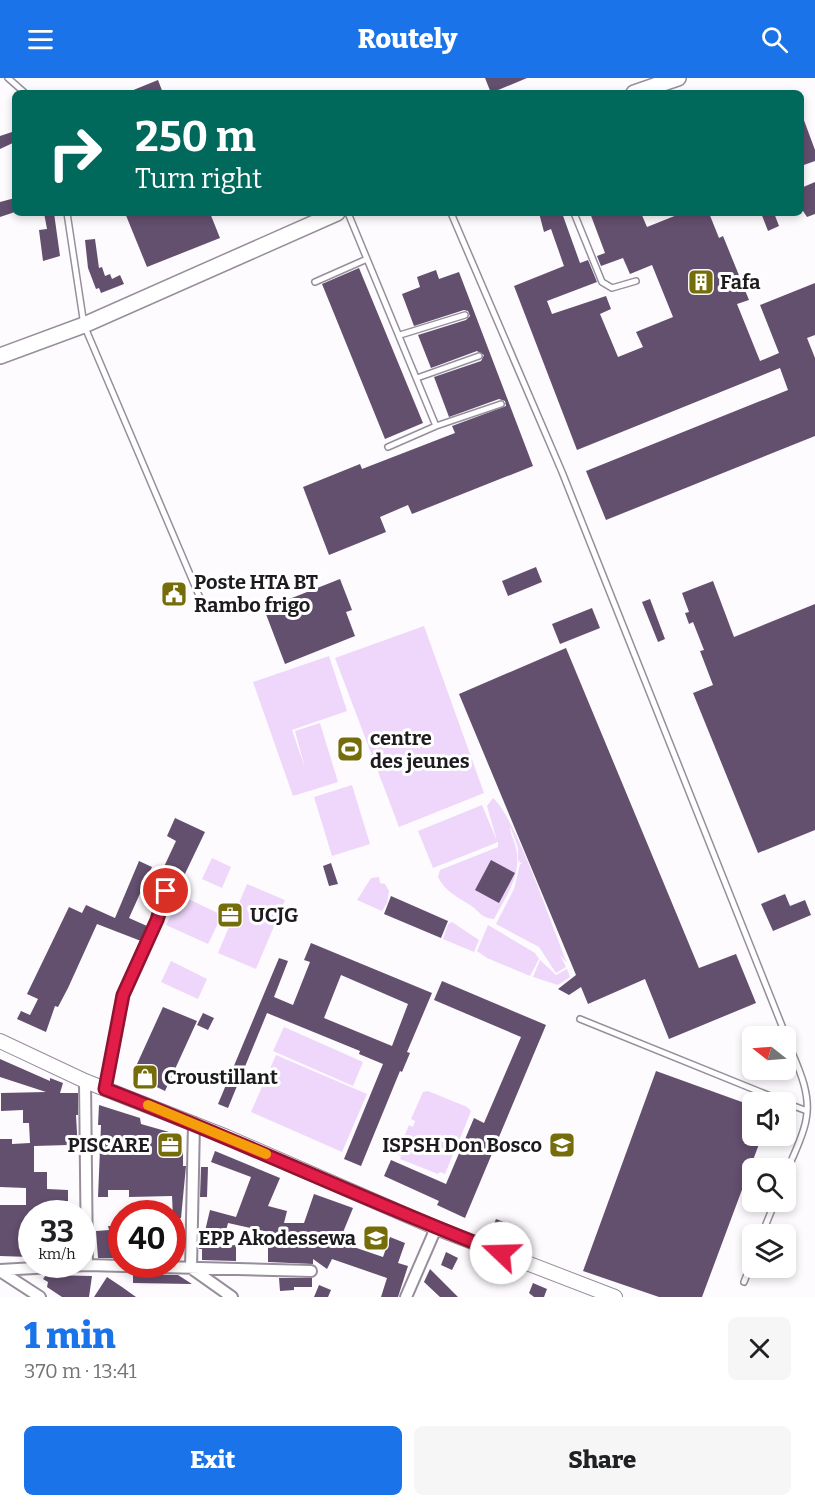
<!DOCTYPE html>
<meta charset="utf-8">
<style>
body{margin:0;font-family:Bitter,serif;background:#f6f6f6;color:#202124;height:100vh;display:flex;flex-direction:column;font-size:22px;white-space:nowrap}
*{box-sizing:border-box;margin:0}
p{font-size:20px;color:#757577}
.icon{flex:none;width:33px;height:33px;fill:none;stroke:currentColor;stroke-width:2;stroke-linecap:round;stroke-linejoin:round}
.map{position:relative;height:1219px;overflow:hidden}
.panel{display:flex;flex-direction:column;background:#fff;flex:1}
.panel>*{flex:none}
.banner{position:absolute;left:12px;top:12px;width:792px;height:126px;border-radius:9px;box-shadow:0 3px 9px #0003;background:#00695c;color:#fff;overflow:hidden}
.needle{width:39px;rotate:287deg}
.tools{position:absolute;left:742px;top:948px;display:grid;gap:12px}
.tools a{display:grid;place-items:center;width:54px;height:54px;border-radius:9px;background:#fff;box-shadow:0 3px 9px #0003;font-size:30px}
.speed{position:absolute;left:18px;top:1122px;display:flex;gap:12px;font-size:30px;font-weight:700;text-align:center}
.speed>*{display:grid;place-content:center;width:78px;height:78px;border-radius:50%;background:#fff;box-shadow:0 3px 9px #0003;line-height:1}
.speed small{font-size:15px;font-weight:400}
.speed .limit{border:9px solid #d22;background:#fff;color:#111}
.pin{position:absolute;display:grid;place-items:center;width:51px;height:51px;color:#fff;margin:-26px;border:3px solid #fff;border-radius:50%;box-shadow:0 2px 6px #0007}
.me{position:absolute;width:66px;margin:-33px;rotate:291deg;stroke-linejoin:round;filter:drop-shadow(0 0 4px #0008)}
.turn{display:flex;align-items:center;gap:21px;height:126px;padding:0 24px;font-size:27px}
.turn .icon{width:78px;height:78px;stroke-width:2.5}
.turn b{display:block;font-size:42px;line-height:51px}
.round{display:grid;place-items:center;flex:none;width:63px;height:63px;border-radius:9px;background:#f6f6f6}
.headline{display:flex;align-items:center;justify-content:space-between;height:102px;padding:0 24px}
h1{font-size:36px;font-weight:800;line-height:45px;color:#1a73e8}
.action{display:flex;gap:12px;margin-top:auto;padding:12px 24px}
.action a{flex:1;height:69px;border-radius:9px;background:#1a73e8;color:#fff;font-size:24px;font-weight:800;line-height:69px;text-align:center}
.action a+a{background:#f6f6f6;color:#202124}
header{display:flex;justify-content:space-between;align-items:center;height:78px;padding:0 24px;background:#1a73e8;color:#fff;font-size:27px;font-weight:800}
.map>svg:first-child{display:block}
.green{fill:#eed7fa}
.building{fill:#634f6e;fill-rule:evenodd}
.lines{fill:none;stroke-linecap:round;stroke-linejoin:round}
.service-casing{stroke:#978e9b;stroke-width:8}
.minor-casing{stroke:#978e9b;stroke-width:14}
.tertiary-casing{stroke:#978e9b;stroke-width:16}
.secondary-casing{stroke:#978e9b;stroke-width:18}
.service{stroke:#fff;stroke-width:5}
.minor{stroke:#fff;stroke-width:10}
.tertiary{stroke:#fff;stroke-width:14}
.secondary{stroke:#fff;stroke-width:15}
.route-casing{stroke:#92132f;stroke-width:15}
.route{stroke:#e11d48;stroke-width:10}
.slow{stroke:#f59e0b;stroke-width:10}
.labels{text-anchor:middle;stroke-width:6;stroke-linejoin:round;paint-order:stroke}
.poi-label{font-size:20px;font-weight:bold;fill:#1e1b1f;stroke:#fff;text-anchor:start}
</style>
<header><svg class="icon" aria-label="menu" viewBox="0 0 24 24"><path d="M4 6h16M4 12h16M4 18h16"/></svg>Routely<svg class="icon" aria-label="search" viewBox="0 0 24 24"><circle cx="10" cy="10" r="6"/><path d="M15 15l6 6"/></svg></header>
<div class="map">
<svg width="815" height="1219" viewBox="0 0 815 1219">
<rect width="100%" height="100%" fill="#fdfbfe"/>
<path class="green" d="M 424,548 L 484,715 L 399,749 L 335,580 Z
M 329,578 L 347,633 L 292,652 L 305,690 L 295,653 L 320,645 L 338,704 L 293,718 L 253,604 Z
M 352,707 L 370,766 L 332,778 L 314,719 Z
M 493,720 C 515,738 553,851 567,885 L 560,877 L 566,889 L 556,895 L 539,869 L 496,846 L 514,811 L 520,786 L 522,786 L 518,782 L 518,770 L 510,748 C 510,755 514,762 516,770 C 522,798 506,818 494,841 C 480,840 480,833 470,827 C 457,819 445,813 438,799 L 440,792 L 498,769 L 498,764 L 433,790 L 418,753 L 482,727 L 497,763 L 487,728 Z
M 212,780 L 231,789 L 222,810 L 202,801 Z
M 379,799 L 380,805 L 385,806 L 389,813 L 387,825 L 382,833 L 357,822 L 371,800 Z
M 247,806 L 285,822 L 256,891 L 218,875 Z
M 180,817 L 222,837 L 208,866 L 166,847 Z
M 452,844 L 479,862 L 474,874 L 443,861 L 448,846 Z
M 488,847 L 535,875 L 539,881 L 530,898 L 487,880 L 477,873 Z
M 540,882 L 556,897 L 567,891 L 570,899 L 558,907 L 533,899 Z
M 171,883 L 207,901 L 198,921 L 161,904 Z
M 284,949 L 363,984 L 353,1008 L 273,973 Z
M 276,977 L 367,1016 L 342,1074 L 251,1034 Z
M 428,1013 L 467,1029 L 471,1033 L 459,1063 L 454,1061 L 452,1067 L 456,1069 L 445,1096 L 440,1094 L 438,1096 L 400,1081 L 401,1078 L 397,1076 L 409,1047 L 413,1049 L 415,1043 L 411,1041 L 423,1014 Z"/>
<path class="building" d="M 485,0 L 527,0 L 491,15 Z
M 158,2 L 163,15 L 126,15 Z
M 802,37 L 815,72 L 815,83 L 801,88 Z
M 15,53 L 15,64 L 0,71 L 0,58 Z
M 815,104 L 815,136 L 807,139 L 801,130 L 801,110 Z
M 15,120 L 15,134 L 0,139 L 0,124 Z
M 44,135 L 54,135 L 60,178 L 43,183 L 39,152 L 47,151 Z
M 125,135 L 210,135 L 220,160 L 147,189 Z
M 539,135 L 562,135 L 580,185 L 588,182 L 597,204 L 547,223 L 552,236 L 606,218 L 611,231 L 600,236 L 618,279 L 643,269 L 636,254 L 673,239 L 652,187 L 630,196 L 623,180 L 601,188 L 597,178 L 605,175 L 590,135 L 641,135 L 647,149 L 682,135 L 709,135 L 719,160 L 723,158 L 749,222 L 737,226 L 760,283 L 779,275 L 760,227 L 815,205 L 815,257 L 807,260 L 815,280 L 815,358 L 606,442 L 586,393 L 788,312 L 780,290 L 577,372 L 514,208 L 564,188 L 551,151 L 544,154 Z
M 761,135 L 774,135 L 779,148 L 768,153 Z
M 95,161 L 99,190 L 102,189 L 105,198 L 110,196 L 112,201 L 120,197 L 124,206 L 101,215 L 99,210 L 96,211 L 88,190 L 85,162 Z
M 359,190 L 423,345 L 385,361 L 322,206 Z
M 436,192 L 439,201 L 459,194 L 533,388 L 412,436 L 408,427 L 380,439 L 386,454 L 329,477 L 303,409 L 360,386 L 362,391 L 455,355 L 452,348 L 506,328 L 505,323 L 499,321 L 449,339 L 434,299 L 481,283 L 484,277 L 477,273 L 431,290 L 418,257 L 466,242 L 470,238 L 468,233 L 464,232 L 414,248 L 402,216 L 420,209 L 417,199 Z
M 536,489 L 542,504 L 508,518 L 502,503 Z
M 340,501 L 352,532 L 346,534 L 355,558 L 285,586 L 264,531 Z
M 713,503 L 734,559 L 815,526 L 815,752 L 758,775 L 693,615 L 713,607 L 700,573 L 704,572 L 693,544 L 689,546 L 685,535 L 689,534 L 682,515 Z
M 650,521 L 665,561 L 658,564 L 642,524 Z
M 592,530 L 600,550 L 560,566 L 552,546 Z
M 566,570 L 699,890 L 736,876 L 756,925 L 669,961 L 645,901 L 588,926 L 581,909 L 569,917 L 558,911 L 576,897 L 459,616 Z
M 175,740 L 205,754 L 182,802 L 162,793 L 176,763 L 167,758 Z
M 491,782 L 515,795 L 499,825 L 475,812 Z
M 139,783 L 152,789 L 129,840 L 147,848 L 141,863 L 97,846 L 68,910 L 58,929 L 55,928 L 46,954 L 17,941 L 21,933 L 30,937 L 38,921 L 27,916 L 69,829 L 82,835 L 86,827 L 115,840 Z
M 331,785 L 338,806 L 329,808 L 323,788 Z
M 785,816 L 790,828 L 805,822 L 811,837 L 773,853 L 761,826 Z
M 391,818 L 448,843 L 441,860 L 384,836 Z
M 311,865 L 432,915 L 407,974 L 410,975 L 402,994 L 400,993 L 361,1088 L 344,1081 L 383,986 L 359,976 L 360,973 L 267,935 L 228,1030 L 218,1026 L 279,880 L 288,883 L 274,919 L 293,927 L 310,884 L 304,882 ZM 341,897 L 408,926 L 392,968 L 324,940 Z
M 442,903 L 546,947 L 465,1140 L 437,1127 L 439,1123 L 384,1098 L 391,1082 L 446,1106 L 474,1040 L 484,1045 L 521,959 L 434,922 Z
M 163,929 L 197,943 L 165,1013 L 132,997 Z
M 203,935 L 214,940 L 208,952 L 197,947 Z
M 0,981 L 50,1003 L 50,1000 L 63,1005 L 60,1015 L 78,1015 L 78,1037 L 76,1037 L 78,1073 L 68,1073 L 68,1067 L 34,1068 L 34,1094 L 47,1094 L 47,1111 L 68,1112 L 68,1123 L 44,1124 L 44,1136 L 32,1136 L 30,1179 L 0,1178 L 0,1127 L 26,1127 L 26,1110 L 0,1109 L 0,1061 L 12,1061 L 12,1066 L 30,1065 L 29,1045 L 23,1045 L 23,1032 L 1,1033 L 1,1015 L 46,1014 L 0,999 Z
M 656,993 L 753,1028 L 753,1058 L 762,1058 L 702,1219 L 659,1219 L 583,1193 Z
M 99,1027 L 140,1040 L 141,1046 L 176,1056 L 183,1068 L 183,1088 L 186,1088 L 181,1140 L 173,1140 L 172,1118 L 129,1119 L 129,1112 L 108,1112 L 108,1119 L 98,1119 L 101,1047 L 98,1047 Z
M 215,1073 L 280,1100 L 268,1128 L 287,1133 L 284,1145 L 304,1145 L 314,1116 L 353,1130 L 339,1164 L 383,1179 L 390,1159 L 405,1165 L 398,1185 L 408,1188 L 398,1219 L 381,1219 L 387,1200 L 332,1181 L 327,1191 L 313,1181 L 313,1186 L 268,1184 L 268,1165 L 305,1162 L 228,1145 L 222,1168 L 236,1167 L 236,1183 L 202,1182 L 202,1171 L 199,1171 L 201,1153 L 205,1153 L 210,1132 L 236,1139 L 251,1099 L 211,1084 Z
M 201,1089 L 208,1089 L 207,1119 L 200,1119 Z
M 496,1141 L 509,1146 L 506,1154 L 493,1149 Z
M 108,1148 L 122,1148 L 122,1180 L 98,1180 L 96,1153 L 109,1152 Z
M 446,1174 L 458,1180 L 452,1192 L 441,1187 Z
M 430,1191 L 458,1219 L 440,1219 L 424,1204 Z
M 133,1196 L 178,1197 L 192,1206 L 133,1205 Z
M 46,1197 L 92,1198 L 89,1219 L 62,1219 L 47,1209 L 48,1204 L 43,1201 Z
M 107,1199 L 122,1209 L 136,1219 L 94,1219 Z
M 279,1200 L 312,1200 L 312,1209 L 294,1209 L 294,1212 L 280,1213 Z
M 533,1205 L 547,1211 L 544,1219 L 534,1219 L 529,1215 Z
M 319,1207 L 331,1212 L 328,1219 L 314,1219 Z"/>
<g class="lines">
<defs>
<path id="service" d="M 8,0 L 25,15
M 67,135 L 84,247 L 203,527
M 348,135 L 436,348
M 451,135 L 562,394 L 786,958
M 574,135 L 602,204 L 612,210 L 636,203
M 315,204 L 367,181
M 400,257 L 465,237
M 417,300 L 479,278
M 388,369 L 436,348 L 501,326
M 580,941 L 785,1024
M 786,960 C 796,985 812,1014 806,1042 C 803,1059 793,1078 786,1095
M 105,1009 L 123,917 L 164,825 L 167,813
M 786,1025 L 807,1033
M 762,1156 L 775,1124
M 744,1204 L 753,1181"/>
<path id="minor" d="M 85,1003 L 87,1187
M 194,1045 L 191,1190 L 232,1219
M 0,1192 L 87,1187 L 311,1193
M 0,1193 L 40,1219
M 406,1219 L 436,1150"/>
<path id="tertiary" d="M 0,963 L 85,1003 L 227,1059 L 436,1150 L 615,1219"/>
<path id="secondary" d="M 634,15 L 678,0
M 0,278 L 84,247 L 337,135"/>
</defs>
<use href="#service" class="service-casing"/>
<use href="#minor" class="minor-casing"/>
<use href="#tertiary" class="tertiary-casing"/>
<use href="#secondary" class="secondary-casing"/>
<use href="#service" class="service"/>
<use href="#minor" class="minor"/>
<use href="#tertiary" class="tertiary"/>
<use href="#secondary" class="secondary"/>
</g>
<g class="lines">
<defs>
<path id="route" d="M 166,813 L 157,842 L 123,917 L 105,1011 C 239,1062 368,1124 501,1175"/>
</defs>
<use href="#route" class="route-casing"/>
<use href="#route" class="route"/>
<path class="slow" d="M 148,1027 L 266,1076"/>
</g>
<defs>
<symbol id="building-square" viewBox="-11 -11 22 22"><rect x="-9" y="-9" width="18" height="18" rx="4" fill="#756d0a" stroke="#fff"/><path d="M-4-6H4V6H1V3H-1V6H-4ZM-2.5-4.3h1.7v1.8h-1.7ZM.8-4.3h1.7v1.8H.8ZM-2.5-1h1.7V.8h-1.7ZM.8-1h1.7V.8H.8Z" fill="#fff"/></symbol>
<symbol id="civic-square" viewBox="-11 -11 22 22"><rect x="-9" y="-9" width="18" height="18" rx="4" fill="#756d0a" stroke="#fff"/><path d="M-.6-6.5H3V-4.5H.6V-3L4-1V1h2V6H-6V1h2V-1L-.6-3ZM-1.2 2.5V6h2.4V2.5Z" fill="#fff"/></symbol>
<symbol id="stadium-square" viewBox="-11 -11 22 22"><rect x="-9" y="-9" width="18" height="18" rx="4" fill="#756d0a" stroke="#fff"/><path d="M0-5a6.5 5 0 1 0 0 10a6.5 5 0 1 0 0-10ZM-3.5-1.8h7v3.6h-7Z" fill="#fff"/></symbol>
<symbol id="office-square" viewBox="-11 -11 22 22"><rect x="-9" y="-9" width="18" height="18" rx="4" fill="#756d0a" stroke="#fff"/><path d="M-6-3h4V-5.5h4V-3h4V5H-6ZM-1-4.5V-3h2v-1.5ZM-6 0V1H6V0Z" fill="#fff"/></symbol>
<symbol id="shop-square" viewBox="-11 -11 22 22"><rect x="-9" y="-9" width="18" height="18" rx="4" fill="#756d0a" stroke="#fff"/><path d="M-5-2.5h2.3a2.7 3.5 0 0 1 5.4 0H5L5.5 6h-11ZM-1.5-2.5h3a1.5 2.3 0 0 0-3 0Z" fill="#fff"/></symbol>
<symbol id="university-square" viewBox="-11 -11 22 22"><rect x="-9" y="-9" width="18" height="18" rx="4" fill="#756d0a" stroke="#fff"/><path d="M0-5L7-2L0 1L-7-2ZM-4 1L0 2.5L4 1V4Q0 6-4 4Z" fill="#fff"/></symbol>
<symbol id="school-square" viewBox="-11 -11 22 22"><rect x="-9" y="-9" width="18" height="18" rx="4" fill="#756d0a" stroke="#fff"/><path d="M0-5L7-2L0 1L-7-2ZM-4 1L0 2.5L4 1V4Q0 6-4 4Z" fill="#fff"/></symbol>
</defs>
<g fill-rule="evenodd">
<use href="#building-square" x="686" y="189" width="30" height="30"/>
<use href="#civic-square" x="159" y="501" width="30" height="30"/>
<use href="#stadium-square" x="335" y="656" width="30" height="30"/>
<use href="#office-square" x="215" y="822" width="30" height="30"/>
<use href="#shop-square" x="130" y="984" width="30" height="30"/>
<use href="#office-square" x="155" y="1052" width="30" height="30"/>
<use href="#university-square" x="547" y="1052" width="30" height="30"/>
<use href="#school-square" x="361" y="1145" width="30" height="30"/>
</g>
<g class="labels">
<g class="poi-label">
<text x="720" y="211">Fafa</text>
<text x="194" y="511">Poste HTA BT<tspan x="194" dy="23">Rambo frigo</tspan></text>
<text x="370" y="667">centre<tspan x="370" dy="23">des jeunes</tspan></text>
<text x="250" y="844">UCJG</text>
<text x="164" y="1006">Croustillant</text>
<text x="150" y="1074" text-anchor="end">PISCARE</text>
<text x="542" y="1074" text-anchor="end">ISPSH Don Bosco</text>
<text x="356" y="1167" text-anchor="end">EPP Akodessewa</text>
</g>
</g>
</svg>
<div class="tools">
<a><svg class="needle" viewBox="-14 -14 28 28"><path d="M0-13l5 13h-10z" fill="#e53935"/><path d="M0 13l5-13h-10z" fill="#757577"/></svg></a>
<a><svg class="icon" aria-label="sound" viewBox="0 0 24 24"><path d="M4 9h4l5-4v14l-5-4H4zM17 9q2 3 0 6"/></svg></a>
<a><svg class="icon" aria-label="search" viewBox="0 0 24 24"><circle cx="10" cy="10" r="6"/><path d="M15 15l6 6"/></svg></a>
<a><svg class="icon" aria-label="layers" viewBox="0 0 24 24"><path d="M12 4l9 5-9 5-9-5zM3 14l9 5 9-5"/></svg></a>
</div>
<div class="speed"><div>33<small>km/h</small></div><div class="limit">40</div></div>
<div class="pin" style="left:166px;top:813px;background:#d93025"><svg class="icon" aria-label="arrive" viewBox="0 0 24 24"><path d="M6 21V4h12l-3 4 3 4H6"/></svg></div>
<svg class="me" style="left:501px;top:1175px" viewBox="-20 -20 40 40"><circle r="19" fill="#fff"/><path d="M0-13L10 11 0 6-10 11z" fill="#e11d48"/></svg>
<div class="banner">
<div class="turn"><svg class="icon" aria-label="right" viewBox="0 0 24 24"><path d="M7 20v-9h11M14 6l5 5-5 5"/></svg><div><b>250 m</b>Turn right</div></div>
</div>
</div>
<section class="panel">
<div class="headline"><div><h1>1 min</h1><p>370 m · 13:41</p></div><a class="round"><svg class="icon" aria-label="close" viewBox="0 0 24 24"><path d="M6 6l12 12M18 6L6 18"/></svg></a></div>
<div class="action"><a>Exit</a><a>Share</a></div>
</section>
